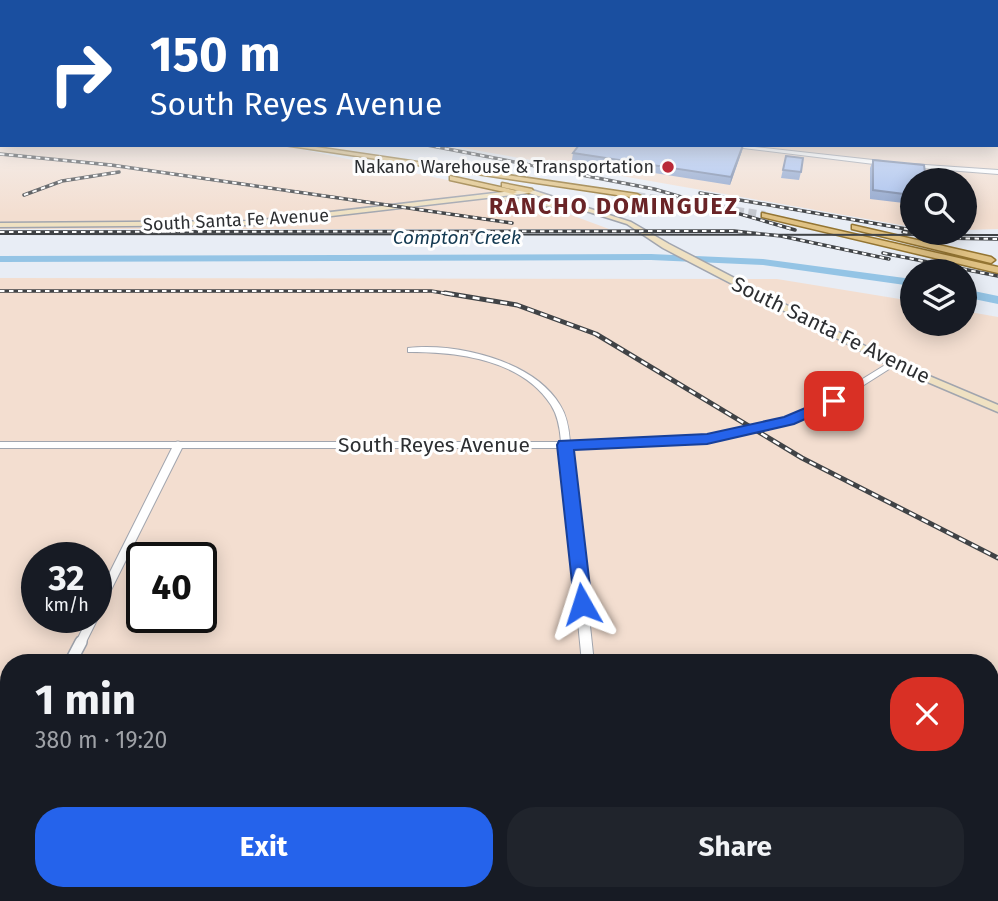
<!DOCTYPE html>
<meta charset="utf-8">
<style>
body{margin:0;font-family:"Fira Sans",sans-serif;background:#20242c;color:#f1f3f6;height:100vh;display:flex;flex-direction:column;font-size:26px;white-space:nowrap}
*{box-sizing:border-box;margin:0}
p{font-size:23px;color:#9ea1a6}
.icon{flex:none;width:38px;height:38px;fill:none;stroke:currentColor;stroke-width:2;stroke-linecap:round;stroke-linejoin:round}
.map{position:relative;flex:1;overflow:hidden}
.drawer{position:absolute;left:0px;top:654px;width:999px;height:247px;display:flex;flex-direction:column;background:#171b24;border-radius:28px 28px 0 0;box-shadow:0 4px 18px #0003}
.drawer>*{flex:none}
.top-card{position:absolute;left:0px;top:0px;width:999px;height:147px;box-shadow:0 4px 18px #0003;background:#1a4fa0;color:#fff;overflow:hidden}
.tools{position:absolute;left:900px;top:168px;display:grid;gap:14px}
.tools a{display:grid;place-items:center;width:77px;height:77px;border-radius:50%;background:#171b24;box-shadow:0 4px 18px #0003;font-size:35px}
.speed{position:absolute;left:21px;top:542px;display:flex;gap:14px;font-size:35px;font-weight:700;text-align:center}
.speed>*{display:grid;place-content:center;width:91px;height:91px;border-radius:50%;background:#171b24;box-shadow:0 4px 18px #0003;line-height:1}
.speed small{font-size:18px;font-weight:400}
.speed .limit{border:4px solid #111;border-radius:10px;background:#fff;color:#111}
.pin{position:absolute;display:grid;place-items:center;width:60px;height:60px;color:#fff;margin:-30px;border-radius:14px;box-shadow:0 4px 10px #0006}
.me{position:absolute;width:77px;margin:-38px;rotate:354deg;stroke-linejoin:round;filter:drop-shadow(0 0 5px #0008)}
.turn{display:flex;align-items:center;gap:24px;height:147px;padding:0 35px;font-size:32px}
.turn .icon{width:91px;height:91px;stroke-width:2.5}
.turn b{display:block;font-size:49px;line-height:60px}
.round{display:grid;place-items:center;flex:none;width:74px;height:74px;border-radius:28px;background:#20242c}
.headline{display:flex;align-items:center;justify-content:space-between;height:119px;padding:0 35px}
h1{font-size:42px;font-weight:700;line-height:52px}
.action{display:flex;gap:14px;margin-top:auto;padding:14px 35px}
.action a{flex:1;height:80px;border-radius:28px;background:#2563eb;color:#fff;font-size:28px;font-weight:700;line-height:80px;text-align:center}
.action a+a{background:#20242c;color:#f1f3f6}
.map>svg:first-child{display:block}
.industrial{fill:#f3ded0;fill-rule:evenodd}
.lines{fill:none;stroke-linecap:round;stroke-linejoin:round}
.river{fill:#94c4e5;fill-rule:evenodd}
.primary-tunnel{stroke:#c3c7ce;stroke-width:8;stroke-dasharray:8 4.5;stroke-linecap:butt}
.minor-far1-casing{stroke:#a1a5ae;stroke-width:11}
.minor-casing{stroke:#a1a5ae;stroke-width:14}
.tertiary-casing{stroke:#a1a5ae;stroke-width:2}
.secondary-casing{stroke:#a1a5ae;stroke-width:3}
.primary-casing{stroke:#947532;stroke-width:3}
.minor-far1{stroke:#fff;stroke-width:9}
.minor{stroke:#fff;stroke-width:11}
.tertiary{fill:#fff;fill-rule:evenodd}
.secondary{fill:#efe1c2;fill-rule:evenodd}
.primary{fill:#e0c284;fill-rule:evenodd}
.tram{stroke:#404346;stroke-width:2}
.rail-far1-casing{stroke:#404346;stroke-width:3.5}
.rail-casing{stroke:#404346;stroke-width:5}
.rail-far1{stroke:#fff;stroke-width:2;stroke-dasharray:4.5;stroke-linecap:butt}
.rail{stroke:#fff;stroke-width:2.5;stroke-dasharray:7;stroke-linecap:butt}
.wall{fill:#90a5cc}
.shaded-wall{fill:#7686a6}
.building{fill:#a8c0ed;stroke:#7686a6;stroke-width:2}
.route{fill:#2563eb;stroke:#184099;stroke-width:2}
.poi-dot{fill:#bb2a39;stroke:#fff;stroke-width:2.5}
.labels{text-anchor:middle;stroke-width:6;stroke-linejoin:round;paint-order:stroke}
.far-poi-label{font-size:18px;fill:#2d2f32;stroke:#fff;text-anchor:end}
.far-street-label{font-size:18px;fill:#2d2f32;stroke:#fff}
.far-water-label{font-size:19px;font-style:italic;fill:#133951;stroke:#fff}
.street-label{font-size:21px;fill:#2d2f32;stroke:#fff}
.far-district-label{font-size:23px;font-weight:bold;letter-spacing:2px;fill:#6a2427;stroke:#fff}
</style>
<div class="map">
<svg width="998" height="901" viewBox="0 0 998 901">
<rect width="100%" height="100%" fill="#e8edf5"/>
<path class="industrial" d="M 0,90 L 2,145 L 281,145 L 476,186 L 555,209 L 609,229 L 0,229 Z
M 998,90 L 998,229 L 964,230 L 964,180 L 912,180 L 912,227 L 446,145 L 998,145 Z
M 0,278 L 777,279 L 912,301 L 912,324 L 964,324 L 964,311 L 998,317 L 998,901 L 0,901 ZM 37,558 L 96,558 L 96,618 L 37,618 ZM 142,558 L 201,558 L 201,618 L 142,618 ZM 9,663 L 990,663 L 990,892 L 9,892 Z"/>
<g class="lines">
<path class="river" d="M 651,254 L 763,259 L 912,279 L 912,286 L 763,265 L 651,260 L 0,262 L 0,256 Z
M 964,289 L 998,296 L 998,304 L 964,297 Z"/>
<path class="primary-tunnel" d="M 637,196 L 765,215"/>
<defs>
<path id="minor-far1" d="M 96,610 L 178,446
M 80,644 L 93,618"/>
<path id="minor" d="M 70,663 L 81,642
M 0,804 L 9,786"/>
<path id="tertiary" d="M 718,145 L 736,145 L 882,161 L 885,163 L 882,165 Z
M 911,164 L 998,170 L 998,174 L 909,167 L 908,166 Z
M 408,348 C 456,342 534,361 560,405 C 567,416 569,429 570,442 L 707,436 L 787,419 L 817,407 L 890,362 L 893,361 L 897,364 L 823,411 L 789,424 L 707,442 L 571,448 L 594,663 L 582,663 L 561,448 L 0,448 L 0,442 L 561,442 C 560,429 558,416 551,405 C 522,360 459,352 411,352 L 408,352 Z
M 604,892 L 620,892 L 621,901 L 605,901 Z"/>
<path id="secondary" d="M 529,189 L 631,222 L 669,244 L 896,362 L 998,405 L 998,412 L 890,366 L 663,248 L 627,224 L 529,193 L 253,225 L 0,227 L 0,223 L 253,221 Z
M 505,197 L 559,204 L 562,206 L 559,208 L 503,200 L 503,198 Z"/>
<path id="primary" d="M 284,145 L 302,145 L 637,194 L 641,196 L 637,198 Z
M 450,176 L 513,190 L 517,192 L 513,194 L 450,180 Z
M 502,183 L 532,189 L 533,191 L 529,193 L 502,187 Z
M 762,213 L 998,267 L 998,273 L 762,217 Z
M 852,225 L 991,257 L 995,260 L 991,263 L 852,229 Z"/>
</defs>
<use href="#minor-far1" class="minor-far1-casing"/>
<use href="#minor" class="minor-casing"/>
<use href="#tertiary" class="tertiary-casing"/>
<use href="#secondary" class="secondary-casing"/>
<use href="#primary" class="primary-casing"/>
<use href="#minor-far1" class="minor-far1"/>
<use href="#minor" class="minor"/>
<use href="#tertiary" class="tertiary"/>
<use href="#secondary" class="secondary"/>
<use href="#primary" class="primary"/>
<path class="tram" d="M 0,234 L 998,235"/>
<defs>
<path id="rail-far1" d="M 427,145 L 654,189 L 795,230
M 0,154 L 111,165 L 512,223
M 700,193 L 912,230
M 24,195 L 62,181 L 119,172
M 0,232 L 734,231 L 781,236 L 889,259
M 903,232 L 940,238 L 998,239
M 883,253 L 998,276
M 0,291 L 431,291 L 456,295"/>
<path id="rail" d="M 445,293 L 517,305 L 596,334 L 802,458 L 998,558"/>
</defs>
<use href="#rail-far1" class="rail-far1-casing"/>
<use href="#rail" class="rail-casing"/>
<use href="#rail-far1" class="rail-far1"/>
<use href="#rail" class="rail"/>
</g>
<path class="wall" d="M 744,145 L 730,185 L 572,160 L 573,153 Z
M 786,156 L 801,172 L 799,180 L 781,178 Z
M 873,160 L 912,180 L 912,204 L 870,199 L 870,168 Z"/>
<path class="shaded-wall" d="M 744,145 L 742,151 L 730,185 L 731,177 Z"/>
<path class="building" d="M 579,145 L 743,145 L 731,177 L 573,153 Z
M 786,156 L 803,158 L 801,172 L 783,170 Z
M 873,160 L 924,165 L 926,180 L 912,180 L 912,195 L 873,190 Z"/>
<linearGradient id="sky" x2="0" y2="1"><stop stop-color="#86bae7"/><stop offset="0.42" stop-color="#f5f7fa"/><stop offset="1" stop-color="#f5f7fa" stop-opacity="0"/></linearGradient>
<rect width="998" height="216" fill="url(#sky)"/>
<path class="route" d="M 834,396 L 841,401 L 839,404 L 794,424 L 707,444 L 574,450 L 592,604 L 589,610 L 575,610 L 557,445 L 559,441 L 707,434 L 784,417 Z"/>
<circle class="poi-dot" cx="668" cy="167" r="7"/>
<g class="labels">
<g class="far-poi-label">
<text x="654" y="173">Nakano Warehouse &amp; Transportation</text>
</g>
<g class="far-street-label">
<text transform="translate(236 220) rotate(-3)" y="6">South Santa Fe Avenue</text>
</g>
<g class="far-water-label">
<text x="457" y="244">Compton Creek</text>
</g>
<g class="street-label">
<text transform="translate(831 330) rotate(26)" y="7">South Santa Fe Avenue</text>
<text x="434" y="452">South Reyes Avenue</text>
</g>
<g class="far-district-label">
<text x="614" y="214">RANCHO DOMINGUEZ</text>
</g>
</g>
</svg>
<div class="tools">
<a><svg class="icon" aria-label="search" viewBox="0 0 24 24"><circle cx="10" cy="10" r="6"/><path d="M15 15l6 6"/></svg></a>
<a><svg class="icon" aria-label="layers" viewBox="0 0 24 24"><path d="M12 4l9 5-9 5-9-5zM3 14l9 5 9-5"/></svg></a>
</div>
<div class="speed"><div>32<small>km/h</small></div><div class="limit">40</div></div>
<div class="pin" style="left:834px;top:401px;background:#d93025"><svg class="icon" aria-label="arrive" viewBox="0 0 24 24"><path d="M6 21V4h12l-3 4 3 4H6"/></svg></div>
<svg class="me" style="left:582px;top:604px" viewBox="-20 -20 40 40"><path d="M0-17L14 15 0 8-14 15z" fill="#2563eb" stroke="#fff" stroke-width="4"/></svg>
<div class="top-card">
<div class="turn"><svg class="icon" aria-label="right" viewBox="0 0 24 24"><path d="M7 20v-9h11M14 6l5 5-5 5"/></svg><div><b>150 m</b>South Reyes Avenue</div></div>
</div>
<section class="drawer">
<div class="headline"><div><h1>1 min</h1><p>380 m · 19:20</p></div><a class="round" style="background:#d93025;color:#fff"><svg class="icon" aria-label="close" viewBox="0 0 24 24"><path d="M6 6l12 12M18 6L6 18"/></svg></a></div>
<div class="action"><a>Exit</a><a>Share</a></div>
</section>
</div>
